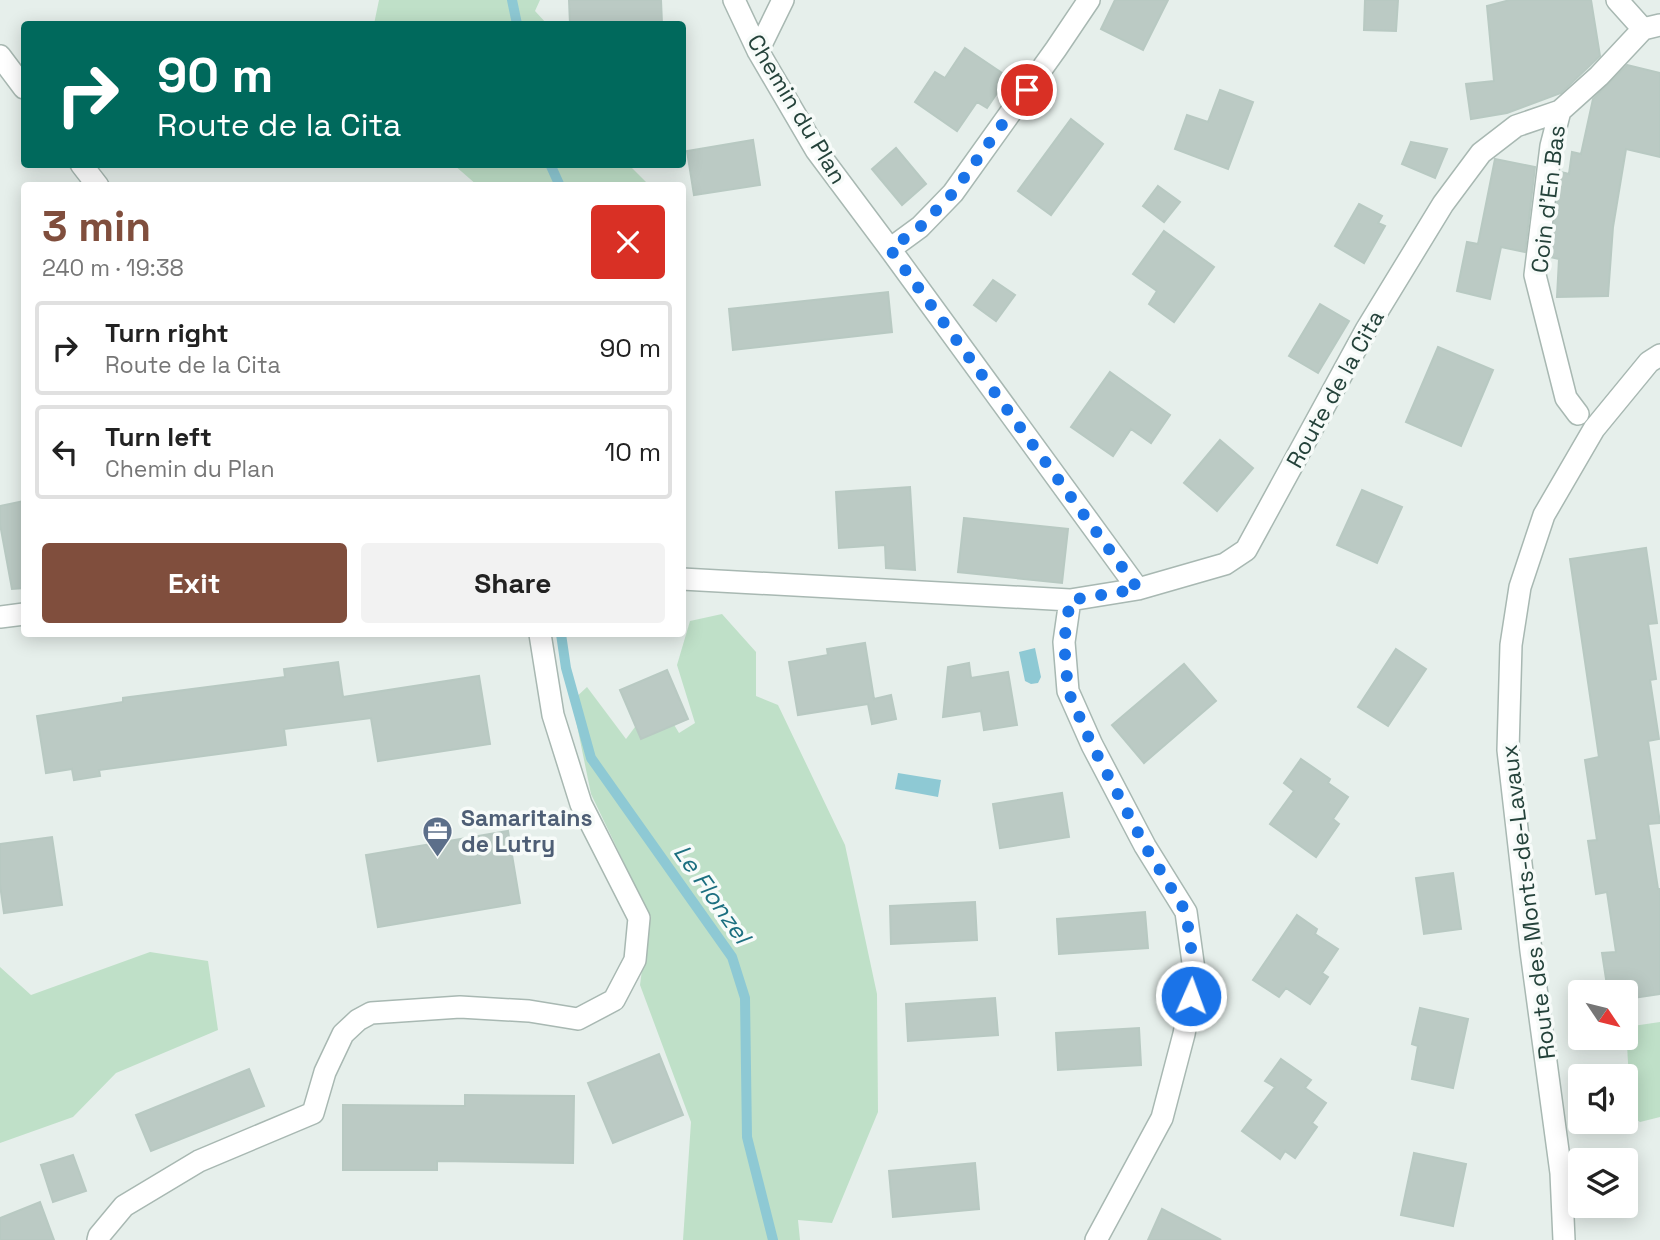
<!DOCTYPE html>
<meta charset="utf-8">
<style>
body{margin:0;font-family:"Space Grotesk",sans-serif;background:#f2f2f2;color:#222;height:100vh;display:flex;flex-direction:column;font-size:26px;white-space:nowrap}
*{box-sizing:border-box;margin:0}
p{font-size:23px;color:#767676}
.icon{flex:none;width:38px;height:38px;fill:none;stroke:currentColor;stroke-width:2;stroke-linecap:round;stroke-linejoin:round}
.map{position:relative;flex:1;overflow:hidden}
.sheet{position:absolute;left:21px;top:182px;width:665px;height:455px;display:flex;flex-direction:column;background:#fff;border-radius:7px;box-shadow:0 4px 18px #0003}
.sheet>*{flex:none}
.hud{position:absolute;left:21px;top:21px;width:665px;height:147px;border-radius:7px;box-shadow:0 4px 18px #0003;background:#00695c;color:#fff;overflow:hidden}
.needle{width:46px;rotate:125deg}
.buttons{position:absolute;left:1568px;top:980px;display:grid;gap:14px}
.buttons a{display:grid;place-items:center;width:70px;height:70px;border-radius:7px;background:#fff;box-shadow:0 4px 18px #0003;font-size:35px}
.pin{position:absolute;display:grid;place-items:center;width:60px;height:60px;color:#fff;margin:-30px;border:4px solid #fff;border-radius:50%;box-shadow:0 2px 7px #0007}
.me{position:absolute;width:77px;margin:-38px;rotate:2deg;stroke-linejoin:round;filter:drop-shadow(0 0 5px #0008)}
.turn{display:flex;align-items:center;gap:24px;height:147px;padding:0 21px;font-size:32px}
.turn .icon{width:91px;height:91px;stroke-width:2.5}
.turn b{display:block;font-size:49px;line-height:60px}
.round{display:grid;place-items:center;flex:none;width:74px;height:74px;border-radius:7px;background:#f2f2f2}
.summary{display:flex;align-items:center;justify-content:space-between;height:119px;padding:0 21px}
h1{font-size:42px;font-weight:700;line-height:52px;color:#804e3d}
.cta{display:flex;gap:14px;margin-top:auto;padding:14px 21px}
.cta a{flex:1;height:80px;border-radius:7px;background:#804e3d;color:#fff;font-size:28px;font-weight:700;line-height:80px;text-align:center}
.cta a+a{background:#f2f2f2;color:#222}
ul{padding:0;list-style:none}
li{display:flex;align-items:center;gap:21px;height:94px;margin:0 14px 10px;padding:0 7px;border:4px solid #e0e0e0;border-radius:7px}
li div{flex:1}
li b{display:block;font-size:26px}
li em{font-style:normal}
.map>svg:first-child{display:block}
.green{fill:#bfe0c8}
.water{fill:#8ec9d4}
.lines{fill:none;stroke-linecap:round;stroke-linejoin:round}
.stream{stroke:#8ec9d4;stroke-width:10}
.building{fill:#bbcac4;stroke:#b8c9c2;stroke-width:2}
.minor-casing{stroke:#a8b8b2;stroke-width:24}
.tertiary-casing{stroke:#a8b8b2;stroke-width:24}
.minor{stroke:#fff;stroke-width:21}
.tertiary{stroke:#fff;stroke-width:21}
.route{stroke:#1a73e8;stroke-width:12;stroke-dasharray:0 21.6}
.labels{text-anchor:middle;stroke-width:7;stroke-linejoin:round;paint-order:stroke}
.street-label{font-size:23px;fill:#24423a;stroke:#f7fbf9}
.service-label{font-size:23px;font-weight:bold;fill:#4e5e75;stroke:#f7fbf9;text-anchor:start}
.water-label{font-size:24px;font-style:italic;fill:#1c6f80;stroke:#f7fbf9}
</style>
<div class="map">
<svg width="1660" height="1240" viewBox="0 0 1660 1240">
<rect width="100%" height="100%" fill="#e6efeb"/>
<path class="green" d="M 379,0 L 540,0 L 535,11 L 547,24 L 374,24 Z
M 454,165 L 629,165 L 649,185 L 477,185 Z
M 722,614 L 756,652 L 756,696 L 778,705 L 845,845 L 877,994 L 878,1112 L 832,1223 L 798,1220 L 800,1240 L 683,1240 L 691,1122 L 640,985 L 649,915 L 591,794 L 572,701 L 587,687 L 626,739 L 641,719 L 667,713 L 679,733 L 695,723 L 677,665 L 690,621 Z
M 150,952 L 208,961 L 218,1030 L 116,1073 L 73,1117 L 0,1143 L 0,967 L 31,995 Z
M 1660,1022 L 1660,1117 L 1640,1122 L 1631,1116 L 1626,1027 Z"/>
<path class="water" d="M 1035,648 L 1041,677 L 1038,683 L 1031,684 L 1025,681 L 1019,652 Z
M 898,773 L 941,780 L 938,797 L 895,789 Z"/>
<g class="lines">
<path class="stream" d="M 512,0 L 517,24
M 550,164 L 560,186
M 561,634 L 566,668 L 591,758 L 732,957 L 745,998 L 747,1137 L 773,1240"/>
</g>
<path class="building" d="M 569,0 L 661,0 L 662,24 L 570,24 Z
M 1115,0 L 1168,0 L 1143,50 L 1101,29 Z
M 1365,0 L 1398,0 L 1396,31 L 1364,30 Z
M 1510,0 L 1591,0 L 1600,56 L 1561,93 L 1507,113 L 1471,119 L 1466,84 L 1494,81 L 1487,6 Z
M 965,48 L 1008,77 L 987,108 L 977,102 L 957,131 L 915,102 L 935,72 L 945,78 Z
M 1627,65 L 1660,73 L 1660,157 L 1626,149 L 1613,227 L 1608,296 L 1557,297 L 1559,259 L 1550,257 L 1561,172 L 1569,174 L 1572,152 L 1581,154 L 1593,99 Z
M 1220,90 L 1253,102 L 1228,169 L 1175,149 L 1187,115 L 1208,122 Z
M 1071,119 L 1103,144 L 1051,215 L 1018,191 Z
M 753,140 L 760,185 L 694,195 L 687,151 Z
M 1411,142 L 1447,149 L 1435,178 L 1402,164 Z
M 896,148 L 926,184 L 902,205 L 872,169 Z
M 1495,159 L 1535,167 L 1525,252 L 1501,247 L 1490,299 L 1457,291 L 1467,242 L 1478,244 Z
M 1158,186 L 1180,202 L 1164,222 L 1143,206 Z
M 1359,204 L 1382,216 L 1378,223 L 1385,226 L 1364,263 L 1335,246 Z
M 1164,231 L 1214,267 L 1174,322 L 1149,304 L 1157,291 L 1133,274 Z
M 993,280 L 1015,295 L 996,321 L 974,305 Z
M 888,292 L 892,332 L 733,350 L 729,309 Z
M 1320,304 L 1349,321 L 1318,373 L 1289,356 Z
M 1438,347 L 1493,370 L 1461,446 L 1406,422 Z
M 1110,372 L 1170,415 L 1151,443 L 1131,429 L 1113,456 L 1071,427 Z
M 1220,440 L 1253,468 L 1217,511 L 1184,483 Z
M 910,487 L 915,570 L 886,568 L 885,545 L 839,548 L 836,492 Z
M 1362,490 L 1402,507 L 1377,563 L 1337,545 Z
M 24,501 L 24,588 L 12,589 L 0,524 L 0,506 Z
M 964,518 L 1068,529 L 1062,583 L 958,572 Z
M 1646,548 L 1657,623 L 1648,624 L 1656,679 L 1650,680 L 1659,739 L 1648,741 L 1660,823 L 1648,824 L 1658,889 L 1660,889 L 1660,994 L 1626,999 L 1626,992 L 1608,992 L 1602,953 L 1616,952 L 1607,892 L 1596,894 L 1588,841 L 1597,840 L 1585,760 L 1599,757 L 1570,559 Z
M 865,643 L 874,699 L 891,695 L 896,719 L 872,724 L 868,704 L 798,715 L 789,662 L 828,655 L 827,649 Z
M 1396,649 L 1426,669 L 1388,726 L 1358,707 Z
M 338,662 L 343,697 L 479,676 L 490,744 L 378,761 L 371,718 L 284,729 L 286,745 L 99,770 L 100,776 L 74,780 L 72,769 L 46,773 L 37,716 L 123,702 L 123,698 L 285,677 L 284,669 Z
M 969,663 L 971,678 L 1008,672 L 1017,725 L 984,730 L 981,711 L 943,717 L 948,667 Z
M 1184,664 L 1216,701 L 1144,763 L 1112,725 Z
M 667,670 L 688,719 L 641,739 L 620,690 Z
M 1301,759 L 1330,779 L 1328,783 L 1348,797 L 1333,819 L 1339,824 L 1316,857 L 1270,824 L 1294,791 L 1284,783 Z
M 1062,793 L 1069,837 L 1000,848 L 993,804 Z
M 508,831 L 520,903 L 378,927 L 366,855 Z
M 52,837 L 62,905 L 4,913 L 0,885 L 0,844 Z
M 1453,873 L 1461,929 L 1424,934 L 1416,878 Z
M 975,902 L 977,940 L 891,944 L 890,906 Z
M 1145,912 L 1148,948 L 1059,954 L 1057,919 Z
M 1297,915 L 1317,929 L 1315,934 L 1338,949 L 1322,973 L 1328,977 L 1310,1004 L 1286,988 L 1279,997 L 1253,980 Z
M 995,998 L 998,1035 L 908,1041 L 906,1004 Z
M 1420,1008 L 1468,1019 L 1453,1088 L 1412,1079 L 1418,1046 L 1412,1044 Z
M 1139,1028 L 1141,1065 L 1058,1070 L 1056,1033 Z
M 659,1054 L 683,1115 L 613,1143 L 588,1083 Z
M 1281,1059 L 1311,1080 L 1305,1088 L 1326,1103 L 1312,1123 L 1317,1127 L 1295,1158 L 1285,1151 L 1280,1159 L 1242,1131 L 1275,1087 L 1265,1081 Z
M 249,1069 L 264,1106 L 151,1151 L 136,1115 Z
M 465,1095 L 574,1096 L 573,1163 L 437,1161 L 437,1170 L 343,1170 L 343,1105 L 465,1106 Z
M 1414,1153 L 1466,1164 L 1453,1226 L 1401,1215 Z
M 73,1155 L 86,1191 L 53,1202 L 41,1165 Z
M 975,1163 L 979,1209 L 893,1217 L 889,1171 Z
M 40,1202 L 54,1240 L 0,1240 L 0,1218 Z
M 1162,1209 L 1221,1240 L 1148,1240 Z"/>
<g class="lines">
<defs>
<path id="minor" d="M 734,0 L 758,51 L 816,150 L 890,249 L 1138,589
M 1617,0 L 1643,29
M 758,51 L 783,0
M 0,56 L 24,88
M 81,164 L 98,186
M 890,249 L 920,227 L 953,193 L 1056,49 L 1089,0
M 1578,414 L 1566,398 L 1535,275 L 1551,146 L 1560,111 L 1599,76 L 1643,29 L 1660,25
M 682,579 L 1070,600 L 1138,589 L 1225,564 L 1246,550 L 1366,330 L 1443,204 L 1481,153 L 1516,126 L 1560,111
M 1070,600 L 1064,642 L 1068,691 L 1092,745 L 1145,846 L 1186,912 L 1195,977 L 1184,1034 L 1162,1118 L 1096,1240
M 0,617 L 24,614
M 98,1240 L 99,1236 L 124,1206 L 199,1161 L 313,1113 L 325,1072 L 343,1034 L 358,1020 L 371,1013 L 460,1007 L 529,1011 L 578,1019 L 614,1000 L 635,960 L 639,918 L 581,804 L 553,715 L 540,634"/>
<path id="tertiary" d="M 1564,1240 L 1561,1173 L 1531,951 L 1508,750 L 1511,645 L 1520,587 L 1544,515 L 1594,429 L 1649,362 L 1660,355"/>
</defs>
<use href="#minor" class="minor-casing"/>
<use href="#tertiary" class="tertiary-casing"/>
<use href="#minor" class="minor"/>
<use href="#tertiary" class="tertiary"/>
</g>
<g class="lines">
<path class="route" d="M 1027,90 L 953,193 L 920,227 L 890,249 L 1138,589 L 1070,600 L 1064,642 L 1068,691 L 1092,745 L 1145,846 L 1186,912 L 1195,977 L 1191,996"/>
</g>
<defs>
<symbol id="office-pin" viewBox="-11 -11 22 30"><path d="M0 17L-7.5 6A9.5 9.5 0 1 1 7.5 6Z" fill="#5c6f8a" stroke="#f7fbf9"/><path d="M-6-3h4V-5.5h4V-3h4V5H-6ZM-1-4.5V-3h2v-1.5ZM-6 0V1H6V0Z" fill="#fff"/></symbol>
</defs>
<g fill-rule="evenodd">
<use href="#office-pin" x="420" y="814" width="35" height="47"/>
</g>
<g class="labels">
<g class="street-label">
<text transform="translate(797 109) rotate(59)" y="8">Chemin du Plan</text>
<text transform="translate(1548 199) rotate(-83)" y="8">Coin d'En Bas</text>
<text transform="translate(1335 389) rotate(-61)" y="8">Route de la Cita</text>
<text transform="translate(1528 902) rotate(-97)" y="8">Route des Monts-de-Lavaux</text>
</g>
<g class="service-label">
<text x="461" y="826">Samaritains<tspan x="461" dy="26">de Lutry</tspan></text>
</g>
<g class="water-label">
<text transform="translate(712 894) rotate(55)" y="8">Le Flonzel</text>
</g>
</g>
</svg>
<div class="buttons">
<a><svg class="needle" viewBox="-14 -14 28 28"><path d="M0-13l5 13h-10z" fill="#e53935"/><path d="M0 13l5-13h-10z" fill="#767676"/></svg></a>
<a><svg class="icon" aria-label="sound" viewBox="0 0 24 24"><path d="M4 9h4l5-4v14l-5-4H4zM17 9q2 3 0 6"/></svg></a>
<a><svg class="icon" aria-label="layers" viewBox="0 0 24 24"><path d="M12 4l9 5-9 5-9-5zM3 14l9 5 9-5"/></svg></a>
</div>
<div class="pin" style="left:1027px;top:90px;background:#d93025"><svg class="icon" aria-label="arrive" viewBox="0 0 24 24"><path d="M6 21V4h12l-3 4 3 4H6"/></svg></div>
<svg class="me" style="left:1191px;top:996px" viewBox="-20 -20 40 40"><circle r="17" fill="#1a73e8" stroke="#fff" stroke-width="3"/><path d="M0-11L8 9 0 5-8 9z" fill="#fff"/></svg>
<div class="hud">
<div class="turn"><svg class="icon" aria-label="right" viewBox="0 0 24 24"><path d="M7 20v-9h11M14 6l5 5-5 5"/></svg><div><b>90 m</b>Route de la Cita</div></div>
</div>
<section class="sheet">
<div class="summary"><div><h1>3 min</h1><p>240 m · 19:38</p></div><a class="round" style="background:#d93025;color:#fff"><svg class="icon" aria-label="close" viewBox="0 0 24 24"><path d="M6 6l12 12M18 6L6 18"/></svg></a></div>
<ul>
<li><svg class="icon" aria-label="right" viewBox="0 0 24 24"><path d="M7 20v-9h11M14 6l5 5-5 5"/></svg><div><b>Turn right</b><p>Route de la Cita</p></div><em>90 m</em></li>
<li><svg class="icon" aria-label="left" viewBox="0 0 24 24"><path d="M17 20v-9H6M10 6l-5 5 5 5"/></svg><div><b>Turn left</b><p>Chemin du Plan</p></div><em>10 m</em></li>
</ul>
<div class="cta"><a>Exit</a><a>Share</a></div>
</section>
</div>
